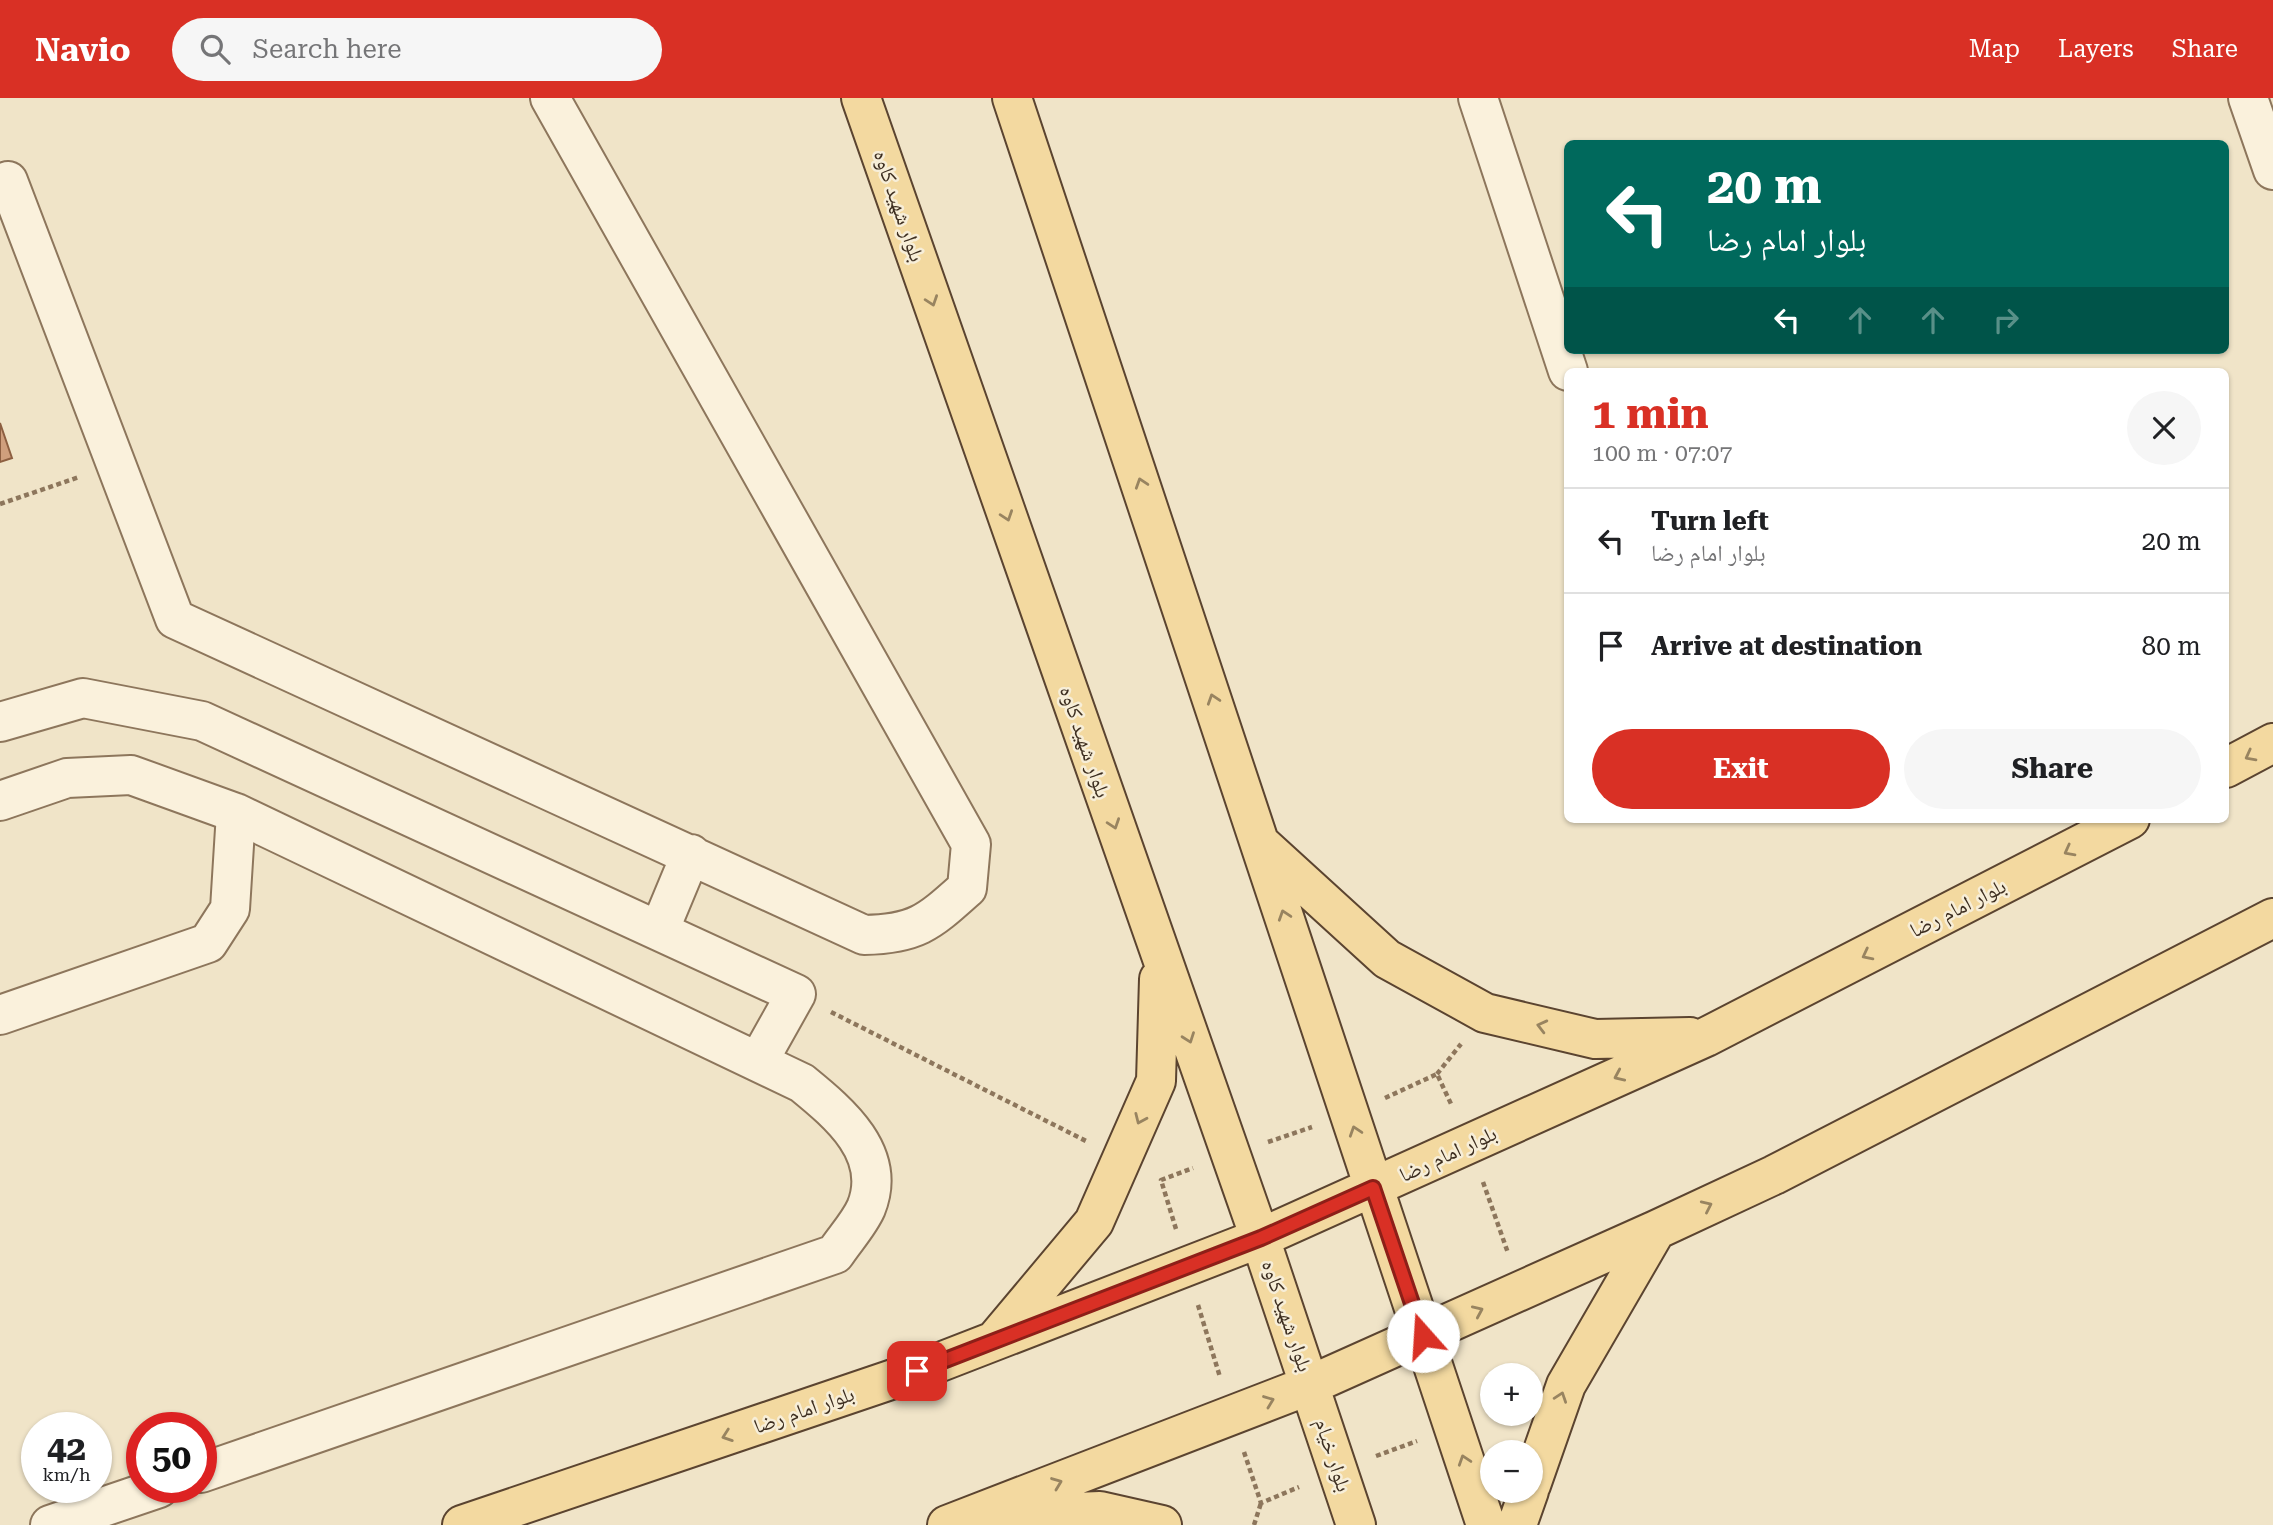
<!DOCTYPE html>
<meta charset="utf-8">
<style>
body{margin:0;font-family:"Roboto Serif","Noto Naskh Arabic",serif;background:#f6f6f6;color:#202124;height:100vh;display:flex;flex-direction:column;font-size:26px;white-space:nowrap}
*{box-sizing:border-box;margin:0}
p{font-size:23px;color:#757577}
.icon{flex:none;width:38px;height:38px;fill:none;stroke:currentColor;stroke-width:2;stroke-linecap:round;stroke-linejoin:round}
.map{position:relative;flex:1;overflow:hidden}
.panel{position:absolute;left:1564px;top:270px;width:665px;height:455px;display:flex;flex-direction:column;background:#fff;border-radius:10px;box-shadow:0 2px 5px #0004}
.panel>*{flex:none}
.guide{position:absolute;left:1564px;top:42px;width:665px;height:214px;border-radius:10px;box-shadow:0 2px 5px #0004;background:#00695c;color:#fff;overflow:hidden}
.tools{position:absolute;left:1480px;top:1265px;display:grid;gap:14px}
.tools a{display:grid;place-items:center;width:63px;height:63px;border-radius:50%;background:#fff;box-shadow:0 2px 5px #0004;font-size:35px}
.speed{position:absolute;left:21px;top:1314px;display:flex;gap:14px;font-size:35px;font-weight:700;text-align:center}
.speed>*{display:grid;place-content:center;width:91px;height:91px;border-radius:50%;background:#fff;box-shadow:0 2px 5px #0004;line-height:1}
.speed small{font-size:18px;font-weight:400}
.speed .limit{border:10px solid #d22;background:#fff;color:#111}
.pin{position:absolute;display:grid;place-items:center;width:60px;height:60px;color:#fff;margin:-30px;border-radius:14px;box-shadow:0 4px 10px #0006}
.me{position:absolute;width:77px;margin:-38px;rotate:341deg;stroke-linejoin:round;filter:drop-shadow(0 0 5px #0008)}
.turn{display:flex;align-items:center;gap:24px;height:147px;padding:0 28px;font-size:32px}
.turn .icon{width:91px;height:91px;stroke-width:2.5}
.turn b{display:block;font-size:49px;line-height:60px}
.lanes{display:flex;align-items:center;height:66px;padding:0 28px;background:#0003;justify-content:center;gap:35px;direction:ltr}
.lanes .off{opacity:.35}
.round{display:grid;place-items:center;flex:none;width:74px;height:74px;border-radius:37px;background:#f6f6f6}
.headline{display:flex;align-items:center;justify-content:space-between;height:119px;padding:0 28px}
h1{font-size:42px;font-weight:700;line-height:52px;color:#d93025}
.button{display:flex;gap:14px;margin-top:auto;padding:14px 28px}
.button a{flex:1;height:80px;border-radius:42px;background:#d93025;color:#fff;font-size:28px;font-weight:700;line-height:80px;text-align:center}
.button a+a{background:#f6f6f6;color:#202124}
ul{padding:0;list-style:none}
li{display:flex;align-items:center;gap:21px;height:105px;padding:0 28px;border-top:2px solid #e0e0e0}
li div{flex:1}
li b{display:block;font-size:26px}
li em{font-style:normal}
header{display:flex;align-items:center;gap:42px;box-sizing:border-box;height:98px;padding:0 35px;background:#d93025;color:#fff}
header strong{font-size:33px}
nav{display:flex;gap:38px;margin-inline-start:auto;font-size:24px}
.search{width:490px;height:63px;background:#f6f6f6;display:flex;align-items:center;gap:18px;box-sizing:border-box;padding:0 24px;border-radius:38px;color:#757577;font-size:26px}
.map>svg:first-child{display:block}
.building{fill:#cf9f7d;stroke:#8d5f41;stroke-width:2}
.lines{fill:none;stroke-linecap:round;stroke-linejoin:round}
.minor-casing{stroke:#8d765c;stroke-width:42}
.major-casing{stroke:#5b4430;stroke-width:42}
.path{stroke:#8d765c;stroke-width:4.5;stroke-dasharray:5 3.5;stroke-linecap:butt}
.minor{stroke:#faf1dc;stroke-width:38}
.major{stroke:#f3d9a0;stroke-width:38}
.oneway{stroke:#988460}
.route-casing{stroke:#8d1f18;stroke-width:18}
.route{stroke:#d93025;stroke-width:12}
.labels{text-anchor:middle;stroke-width:5;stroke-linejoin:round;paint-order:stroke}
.street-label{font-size:21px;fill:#3d2e20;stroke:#f7eed8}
</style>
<header>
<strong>Navio</strong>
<div class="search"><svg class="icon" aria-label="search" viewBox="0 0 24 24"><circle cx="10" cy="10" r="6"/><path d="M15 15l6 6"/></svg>Search here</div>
<nav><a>Map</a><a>Layers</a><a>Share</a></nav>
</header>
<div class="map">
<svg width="2273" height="1427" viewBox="0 0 2273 1427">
<rect width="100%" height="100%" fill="#f0e4c8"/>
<path class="building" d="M 0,325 L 12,360 L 0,364 Z"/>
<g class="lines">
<defs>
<path id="minor" d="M 1478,0 L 1568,273
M 2248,0 L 2273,72
M 0,86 L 8,83 L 175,521 L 864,837 C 917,836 929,824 967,790 L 971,746 L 550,0
M 0,624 L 83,600 L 202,623 L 796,896 L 759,962
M 0,703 L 67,680 L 131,677 L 236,715 L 802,985 C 840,1016 888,1056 866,1110 C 859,1126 844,1142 835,1156 L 201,1375
M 659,833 L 691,756
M 0,917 L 208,845 L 230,811 L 236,715
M 50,1427 L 159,1390"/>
<path id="major" d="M 861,0 L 1260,1140 L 1356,1427
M 1012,0 L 1486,1427
M 2226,670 L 2273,645
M 1262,747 L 1387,861 L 1485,915 L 1595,941 L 1690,939
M 996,1241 L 1094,1124 L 1156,983 L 1159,881
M 1531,1387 L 1566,1287 L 1656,1132
M 1004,1417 L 1100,1413 L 1162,1427
M 462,1427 L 917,1273 L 1260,1140 L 1706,939 L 2130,721
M 947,1427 L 1310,1287 L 1656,1132 L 1774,1077 L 2273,820
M 1517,1427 L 1529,1393"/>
</defs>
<use href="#minor" class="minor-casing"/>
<use href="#major" class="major-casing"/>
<path class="path" d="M 0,406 L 79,379
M 831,914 L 1086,1043
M 1437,976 L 1461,946
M 1385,1000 L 1437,976 L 1452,1008
M 1268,1044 L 1312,1029
M 1483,1084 L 1508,1155
M 1176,1131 L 1161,1082 L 1193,1070
M 1198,1207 L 1220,1279
M 1244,1354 L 1261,1405 L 1299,1389
M 1376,1358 L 1417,1343
M 1254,1427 L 1261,1405"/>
<use href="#minor" class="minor"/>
<use href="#major" class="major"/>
</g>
<defs><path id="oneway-chevron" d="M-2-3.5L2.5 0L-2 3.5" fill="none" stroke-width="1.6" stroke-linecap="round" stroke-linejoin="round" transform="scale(1.75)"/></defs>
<g class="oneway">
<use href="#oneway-chevron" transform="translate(932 203) rotate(71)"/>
<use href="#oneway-chevron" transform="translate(1141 385) rotate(-108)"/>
<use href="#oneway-chevron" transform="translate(1007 418) rotate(71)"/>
<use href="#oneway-chevron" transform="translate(1213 601) rotate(-108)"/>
<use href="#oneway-chevron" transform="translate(2250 658) rotate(152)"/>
<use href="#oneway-chevron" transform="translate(1114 726) rotate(71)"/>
<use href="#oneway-chevron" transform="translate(2069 753) rotate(152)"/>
<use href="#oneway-chevron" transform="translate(1284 817) rotate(-108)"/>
<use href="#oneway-chevron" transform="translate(1867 857) rotate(153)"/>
<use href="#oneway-chevron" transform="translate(1542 928) rotate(-166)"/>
<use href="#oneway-chevron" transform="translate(1189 940) rotate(70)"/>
<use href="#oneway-chevron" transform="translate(1619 978) rotate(156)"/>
<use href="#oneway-chevron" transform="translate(1140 1021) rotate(114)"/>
<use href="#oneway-chevron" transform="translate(1355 1033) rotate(-108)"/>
<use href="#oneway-chevron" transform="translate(1707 1108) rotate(-25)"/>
<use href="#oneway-chevron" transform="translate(1478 1213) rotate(-24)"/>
<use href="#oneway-chevron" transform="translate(1561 1299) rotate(-71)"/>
<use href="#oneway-chevron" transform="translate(1269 1303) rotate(-21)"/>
<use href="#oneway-chevron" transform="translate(727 1338) rotate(161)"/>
<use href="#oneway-chevron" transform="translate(1464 1362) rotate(-108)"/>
<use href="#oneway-chevron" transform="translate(1057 1385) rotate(-21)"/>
</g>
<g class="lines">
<defs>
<path id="route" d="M 917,1273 L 1261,1140 L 1373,1090 L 1423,1238"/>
</defs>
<use href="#route" class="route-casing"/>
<use href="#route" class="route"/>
</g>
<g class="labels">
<g class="street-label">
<text transform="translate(899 108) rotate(71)" y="7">بلوار شهید کاوه</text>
<text transform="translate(1085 644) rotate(71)" y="7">بلوار شهید کاوه</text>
<text transform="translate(1958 810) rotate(-27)" y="7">بلوار امام رضا</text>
<text transform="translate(1448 1056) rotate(-25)" y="7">بلوار امام رضا</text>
<text transform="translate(1287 1218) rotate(71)" y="7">بلوار شهید کاوه</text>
<text transform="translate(804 1312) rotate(-19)" y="7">بلوار امام رضا</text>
<text transform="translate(1333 1357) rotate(72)" y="7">بلوار خیام</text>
</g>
</g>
</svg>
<div class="tools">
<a>+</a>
<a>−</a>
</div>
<div class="speed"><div>42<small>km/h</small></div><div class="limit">50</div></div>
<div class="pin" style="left:917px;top:1273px;background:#d93025"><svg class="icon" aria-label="arrive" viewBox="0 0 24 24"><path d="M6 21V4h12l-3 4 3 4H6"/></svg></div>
<svg class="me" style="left:1423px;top:1238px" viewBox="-20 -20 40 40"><circle r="19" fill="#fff"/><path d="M0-13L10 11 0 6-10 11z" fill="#d93025"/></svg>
<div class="guide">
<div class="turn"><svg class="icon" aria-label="left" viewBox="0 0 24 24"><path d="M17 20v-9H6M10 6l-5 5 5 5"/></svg><div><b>20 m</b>بلوار امام رضا</div></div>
<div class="lanes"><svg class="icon" aria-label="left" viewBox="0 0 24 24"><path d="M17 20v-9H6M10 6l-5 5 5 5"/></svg><svg class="icon off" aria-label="ahead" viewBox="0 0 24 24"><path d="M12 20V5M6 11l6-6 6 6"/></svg><svg class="icon off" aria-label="ahead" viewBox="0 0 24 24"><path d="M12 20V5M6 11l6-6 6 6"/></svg><svg class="icon off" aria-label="right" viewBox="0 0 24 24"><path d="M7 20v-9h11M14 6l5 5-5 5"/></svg></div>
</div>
<section class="panel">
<div class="headline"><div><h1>1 min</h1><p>100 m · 07:07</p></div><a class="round"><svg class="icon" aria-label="close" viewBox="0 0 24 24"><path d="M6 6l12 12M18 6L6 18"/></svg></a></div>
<ul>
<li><svg class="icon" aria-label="left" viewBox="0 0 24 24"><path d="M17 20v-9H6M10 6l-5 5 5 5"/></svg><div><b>Turn left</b><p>بلوار امام رضا</p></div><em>20 m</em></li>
<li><svg class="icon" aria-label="arrive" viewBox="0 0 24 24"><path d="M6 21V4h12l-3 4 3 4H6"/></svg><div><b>Arrive at destination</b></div><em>80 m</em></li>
</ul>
<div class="button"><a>Exit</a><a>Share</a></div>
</section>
</div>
